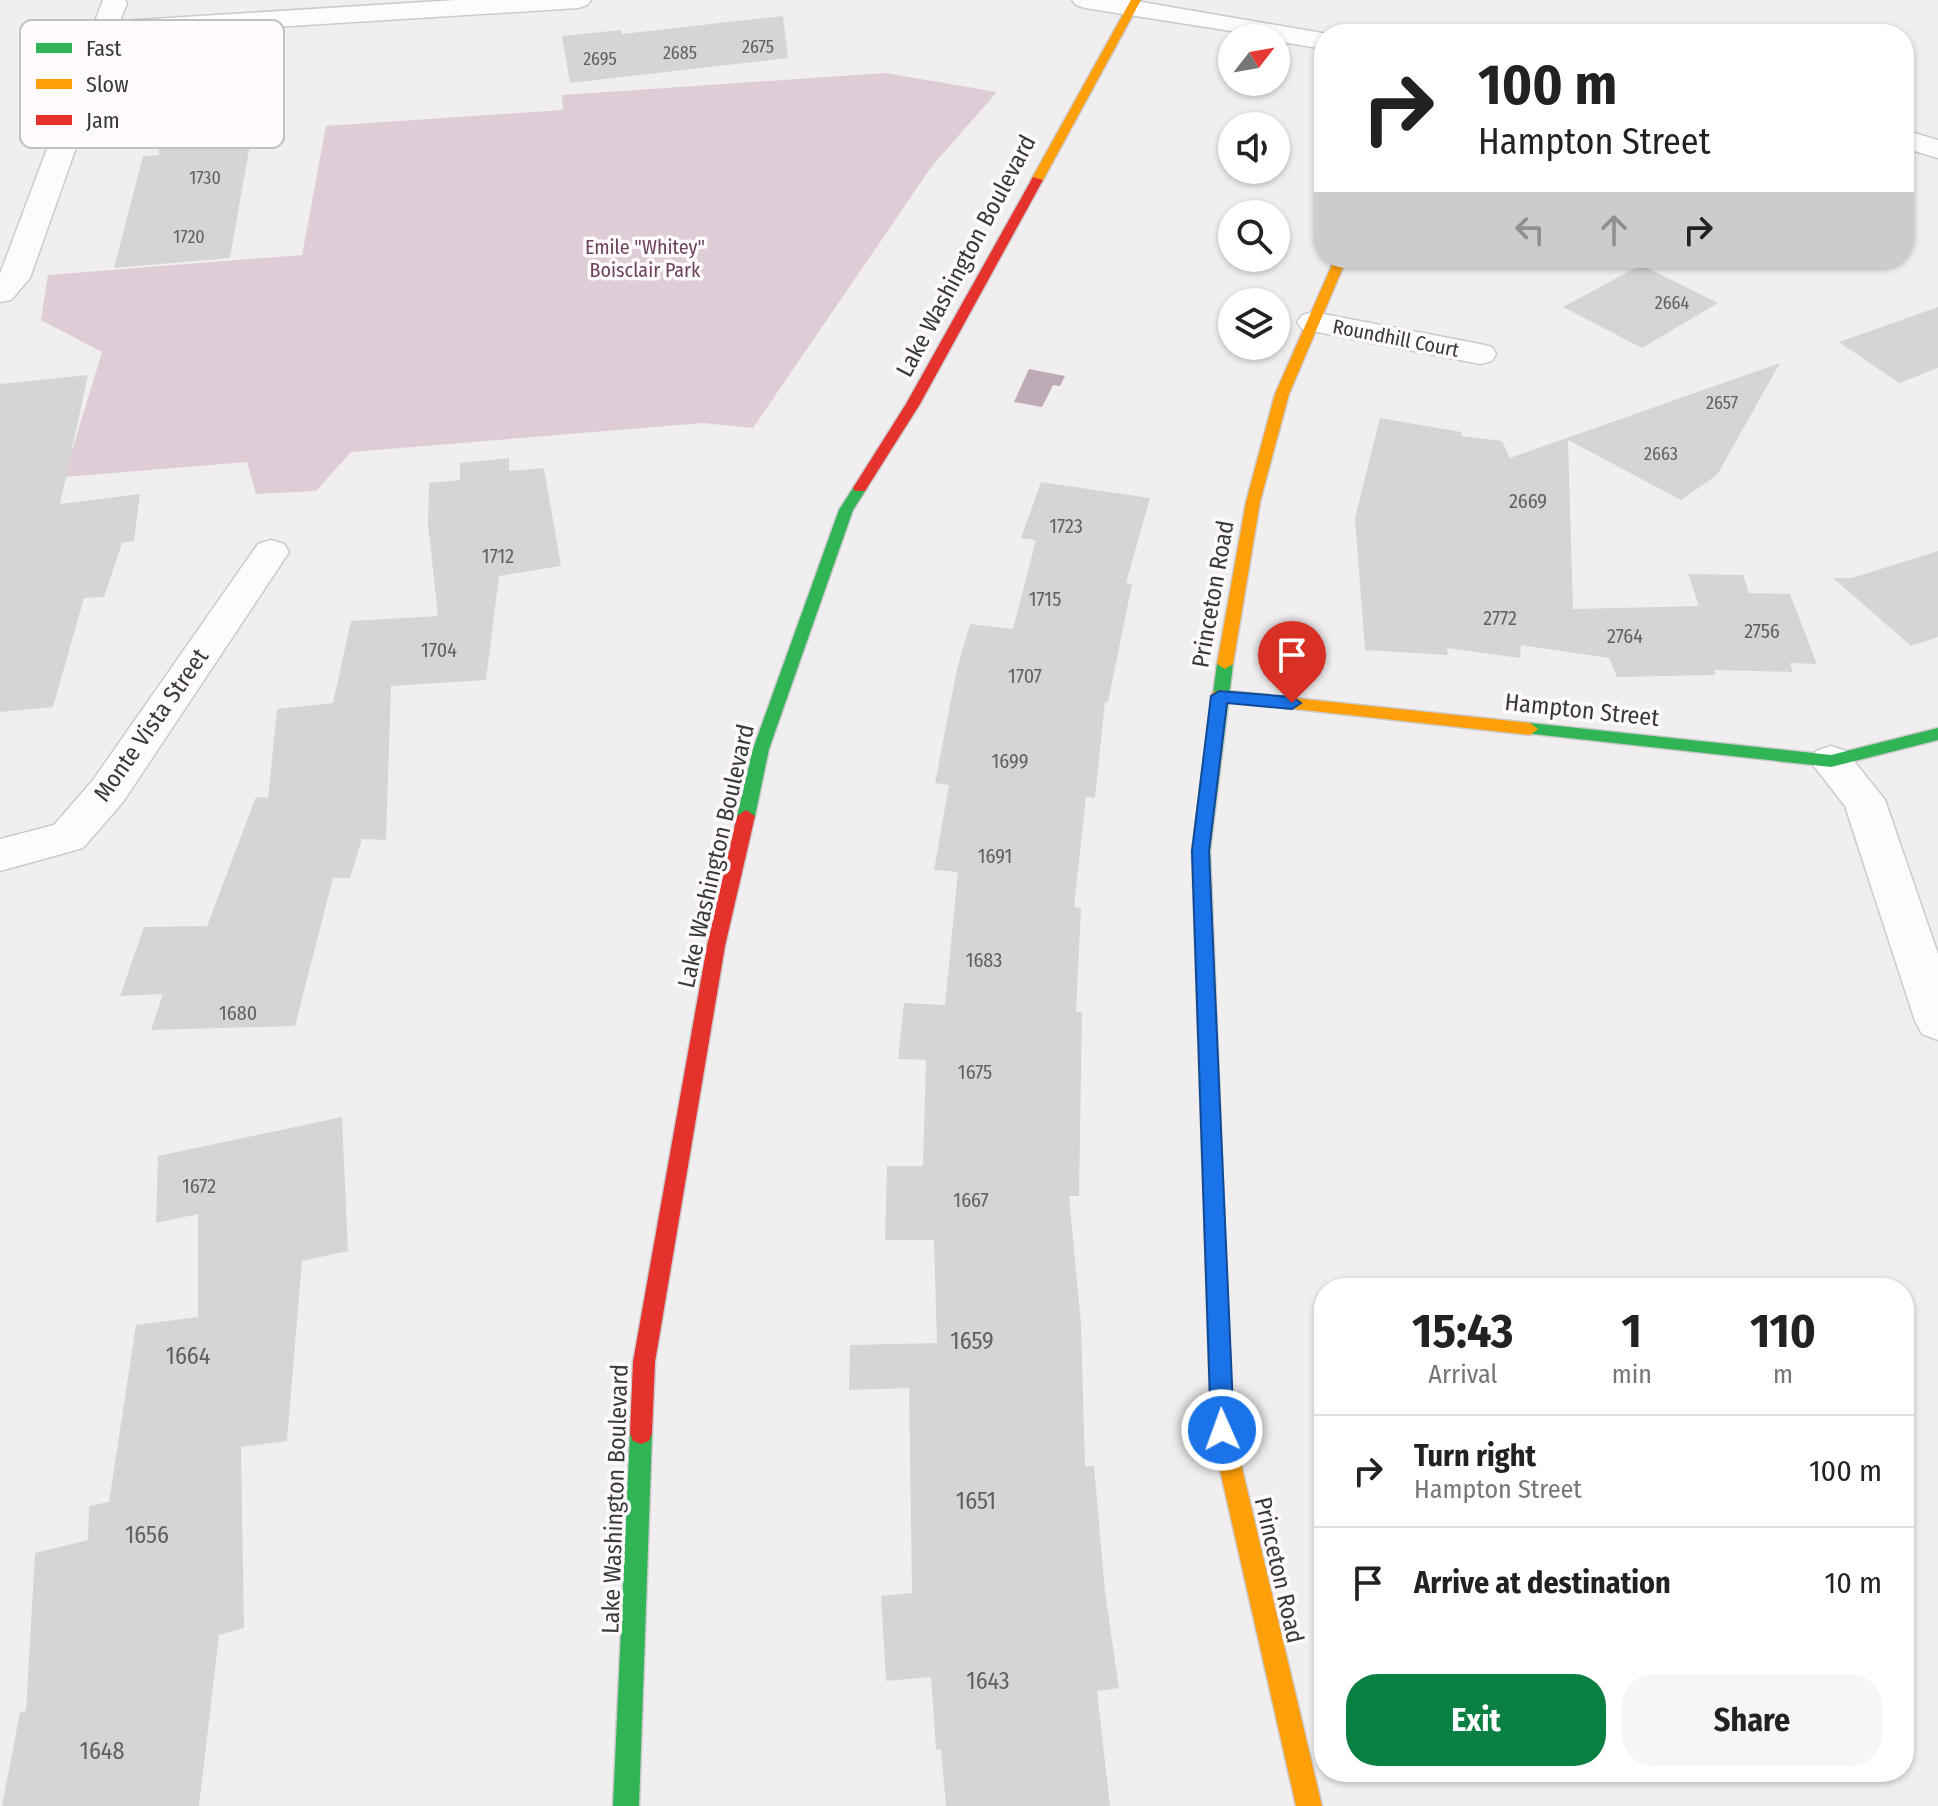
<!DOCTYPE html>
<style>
body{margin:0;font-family:"Fira Sans Condensed",sans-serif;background:#f6f6f6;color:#222;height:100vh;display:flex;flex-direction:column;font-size:30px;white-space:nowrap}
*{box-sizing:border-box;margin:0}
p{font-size:26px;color:#767676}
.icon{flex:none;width:44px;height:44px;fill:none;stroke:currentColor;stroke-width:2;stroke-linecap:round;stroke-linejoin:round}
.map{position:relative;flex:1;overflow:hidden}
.panel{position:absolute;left:1314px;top:1278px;width:600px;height:504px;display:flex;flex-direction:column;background:#fff;border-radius:32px;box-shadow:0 2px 6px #0004}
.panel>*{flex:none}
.guide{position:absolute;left:1314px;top:24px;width:600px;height:244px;border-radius:32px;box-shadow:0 2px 6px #0004;background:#fff;color:#222;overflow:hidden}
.needle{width:52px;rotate:59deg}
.fabs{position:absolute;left:1218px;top:24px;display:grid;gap:16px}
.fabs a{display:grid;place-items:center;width:72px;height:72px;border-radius:50%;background:#fff;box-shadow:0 2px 6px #0004;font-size:40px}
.pin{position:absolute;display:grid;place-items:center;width:68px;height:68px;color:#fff;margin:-82px -34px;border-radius:50% 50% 50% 0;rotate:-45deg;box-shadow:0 0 8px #0007}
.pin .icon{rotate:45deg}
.me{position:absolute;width:88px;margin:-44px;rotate:358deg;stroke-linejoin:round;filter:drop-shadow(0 0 6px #0008)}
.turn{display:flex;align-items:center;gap:28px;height:168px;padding:0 32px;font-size:36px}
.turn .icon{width:104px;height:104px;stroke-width:2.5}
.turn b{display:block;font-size:56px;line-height:68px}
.lanes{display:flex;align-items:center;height:76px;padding:0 32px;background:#0003;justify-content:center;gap:40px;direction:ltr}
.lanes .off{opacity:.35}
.eta{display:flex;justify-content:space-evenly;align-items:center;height:136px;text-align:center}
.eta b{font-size:48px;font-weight:700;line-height:56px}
.action{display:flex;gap:16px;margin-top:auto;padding:16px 32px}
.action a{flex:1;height:92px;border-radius:32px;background:#0b8043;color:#fff;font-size:32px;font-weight:700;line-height:92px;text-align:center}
.action a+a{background:#f6f6f6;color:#222}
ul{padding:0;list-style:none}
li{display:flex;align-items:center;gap:24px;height:112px;padding:0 32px;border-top:2px solid #e0e0e0}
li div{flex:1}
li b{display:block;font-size:30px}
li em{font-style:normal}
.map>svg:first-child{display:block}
.green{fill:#deccd7}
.water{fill:#bfaab7}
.building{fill:#d6d5d6}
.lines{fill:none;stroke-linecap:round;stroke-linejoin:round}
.street-casing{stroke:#cccacc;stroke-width:3}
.fast-casing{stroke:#cccacc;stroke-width:3}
.slow-casing{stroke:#cccacc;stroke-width:3}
.jam-casing{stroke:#cccacc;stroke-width:3}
.street{fill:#fdfcfd;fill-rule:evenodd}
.fast{fill:#30b455;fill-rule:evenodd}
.slow{fill:#ff9f0a;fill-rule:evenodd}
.jam{fill:#e5322d;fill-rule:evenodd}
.route{fill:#1a73e8;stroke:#114b97;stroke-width:2}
.labels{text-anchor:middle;stroke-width:7;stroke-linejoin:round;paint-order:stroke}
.far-number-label{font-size:18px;fill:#626061}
.far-park-label{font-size:20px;fill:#6d425e;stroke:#fffbfd}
.far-street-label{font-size:20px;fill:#3a3839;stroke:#fffbfd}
.number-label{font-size:20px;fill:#626061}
.street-label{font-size:24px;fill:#3a3839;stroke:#fffbfd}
.near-number-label{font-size:24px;fill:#626061}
.key{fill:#fffbfd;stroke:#c4c0c2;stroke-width:2}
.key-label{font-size:22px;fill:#3a3839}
</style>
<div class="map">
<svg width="1938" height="1806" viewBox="0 0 1938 1806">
<rect width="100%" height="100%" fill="#f1eef0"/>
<path class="green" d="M 885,73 L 997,92 L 932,166 L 753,428 L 703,423 L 351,452 L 316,491 L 256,494 L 247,462 L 64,477 L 102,352 L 41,320 L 48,275 L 302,255 L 326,126 L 563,110 L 562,95 Z"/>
<path class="water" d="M 1029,369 L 1065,376 L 1060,386 L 1053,385 L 1042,407 L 1014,402 Z"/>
<path class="building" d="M 783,16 L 788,58 L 570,83 L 562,36 L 621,30 L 622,34 Z
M 253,48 L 256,110 L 230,258 L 114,268 L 143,156 L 159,155 L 158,71 L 180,68 L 179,57 Z
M 1641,265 L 1718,303 L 1642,348 L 1563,307 Z
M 1938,307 L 1938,368 L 1899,383 L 1839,342 Z
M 1780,363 L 1717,475 L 1681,500 L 1568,440 L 1573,609 L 1699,606 L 1688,574 L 1743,575 L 1749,593 L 1790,594 L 1817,664 L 1790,663 L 1793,672 L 1714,670 L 1716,675 L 1617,677 L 1609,658 L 1521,645 L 1520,658 L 1447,648 L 1448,655 L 1365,650 L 1355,518 L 1380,418 L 1461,432 L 1461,436 L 1502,441 L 1510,458 Z
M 88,375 L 60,504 L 140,494 L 134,541 L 122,543 L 104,597 L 84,598 L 53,707 L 0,712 L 0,384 Z
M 509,458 L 509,471 L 544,468 L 561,566 L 499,576 L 486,680 L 391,686 L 386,840 L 362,839 L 350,878 L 333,878 L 295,1026 L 151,1030 L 163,994 L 120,996 L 144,927 L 207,926 L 256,797 L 268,798 L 277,709 L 333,703 L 351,621 L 438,616 L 428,524 L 429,483 L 460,480 L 460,463 Z
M 1041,482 L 1150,498 L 1126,583 L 1132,584 L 1108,702 L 1105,702 L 1095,798 L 1086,797 L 1074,907 L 1081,908 L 1076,1012 L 1082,1012 L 1079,1196 L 1069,1196 L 1081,1324 L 1085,1466 L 1094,1466 L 1105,1592 L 1119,1688 L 1097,1691 L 1110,1806 L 946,1806 L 941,1749 L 936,1750 L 931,1677 L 886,1681 L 881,1596 L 912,1593 L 909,1388 L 849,1390 L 850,1345 L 937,1343 L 934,1240 L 885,1240 L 887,1166 L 923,1166 L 926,1060 L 898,1059 L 904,1003 L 945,1005 L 958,872 L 934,870 L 949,785 L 935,783 L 957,669 L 970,624 L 1013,629 L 1036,540 L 1021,538 Z
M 1938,551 L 1938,637 L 1911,646 L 1833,578 L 1852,578 Z
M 342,1117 L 348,1251 L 302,1261 L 287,1441 L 241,1447 L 244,1628 L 219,1635 L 199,1806 L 2,1806 L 20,1712 L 26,1711 L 35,1553 L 88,1540 L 89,1506 L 109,1502 L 136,1325 L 198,1317 L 198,1214 L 156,1223 L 158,1156 Z"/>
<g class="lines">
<defs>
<path id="street" d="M 103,0 L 125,0 L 127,3 L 120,21 L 456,0 L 591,0 L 587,5 L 578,8 L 115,37 L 30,278 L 11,300 L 0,302 L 0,274 Z
M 1072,0 L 1130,0 L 1328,34 L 1324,34 L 1324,49 L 1276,41 L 1276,38 L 1085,8 L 1076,5 Z
M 1904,130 L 1938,140 L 1938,158 L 1904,148 Z
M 1313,312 L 1480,344 L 1492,347 L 1496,354 L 1492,361 L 1480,364 L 1302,329 L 1297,322 L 1302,315 Z
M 271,540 L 284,544 L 289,552 L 123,802 L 83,848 L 0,871 L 0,839 L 54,825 L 93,780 L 258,544 Z
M 1831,746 L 1846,751 L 1885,800 L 1938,954 L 1938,1040 L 1922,1034 L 1915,1021 L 1845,806 L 1810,761 L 1816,751 Z"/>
<path id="fast" d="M 860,484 L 867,488 L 853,510 L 769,749 L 755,816 L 746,822 L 740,820 L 737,816 L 753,749 L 839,510 L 855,485 Z
M 1225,659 L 1233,664 L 1210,851 L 1225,1240 L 1222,1247 L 1215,1249 L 1208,1247 L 1205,1240 L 1192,851 L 1217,664 Z
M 1530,723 L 1831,755 L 1938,728 L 1938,740 L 1831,767 L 1524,733 L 1522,729 Z
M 641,1422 L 649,1425 L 652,1433 L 639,1806 L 613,1806 L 630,1433 L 633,1425 Z"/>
<path id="slow" d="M 1131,0 L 1141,0 L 1043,180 L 1033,183 L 1031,180 Z
M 1335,258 L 1347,258 L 1289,394 L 1260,502 L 1233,664 L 1225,669 L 1217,664 L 1246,502 L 1275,394 Z
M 1219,690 L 1530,723 L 1538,729 L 1530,735 L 1213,700 L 1211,696 L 1213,692 Z
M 1215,1231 L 1222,1233 L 1225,1240 L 1233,1430 L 1322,1806 L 1296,1806 L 1211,1430 L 1205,1240 L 1208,1233 Z"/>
<path id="jam" d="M 1033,177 L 1043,180 L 920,404 L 865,491 L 855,491 L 853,488 L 906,404 Z
M 746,810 L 755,816 L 725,946 L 655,1362 L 652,1433 L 649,1441 L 641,1444 L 633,1441 L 630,1433 L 633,1362 L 707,946 L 737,816 Z"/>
</defs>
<use href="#street" class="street-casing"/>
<use href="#fast" class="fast-casing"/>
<use href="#slow" class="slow-casing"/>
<use href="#jam" class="jam-casing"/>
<use href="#street" class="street"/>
<use href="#fast" class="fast"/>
<use href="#slow" class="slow"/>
<use href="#jam" class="jam"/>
</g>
<path class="route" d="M 1219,691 L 1292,697 L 1301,703 L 1292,709 L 1227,703 L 1209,851 L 1234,1430 L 1230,1437 L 1222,1440 L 1214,1437 L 1211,1430 L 1192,851 L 1211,696 Z"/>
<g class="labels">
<g class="far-number-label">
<text x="758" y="53">2675</text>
<text x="680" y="59">2685</text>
<text x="600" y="65">2695</text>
<text x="205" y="184">1730</text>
<text x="189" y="243">1720</text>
<text x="1672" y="309">2664</text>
<text x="1722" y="409">2657</text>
<text x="1661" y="460">2663</text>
</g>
<g class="far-park-label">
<text x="645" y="254">Emile "Whitey"<tspan x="645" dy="23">Boisclair Park</tspan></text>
</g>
<g class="far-street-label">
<text transform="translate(1396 338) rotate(11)" y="7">Roundhill Court</text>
</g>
<g class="number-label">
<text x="1528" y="508">2669</text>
<text x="1066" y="533">1723</text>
<text x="498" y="563">1712</text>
<text x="1045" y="606">1715</text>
<text x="1500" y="625">2772</text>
<text x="1762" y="638">2756</text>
<text x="1625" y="643">2764</text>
<text x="439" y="657">1704</text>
<text x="1025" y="683">1707</text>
<text x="1010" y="768">1699</text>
<text x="995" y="863">1691</text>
<text x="984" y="967">1683</text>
<text x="238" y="1020">1680</text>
<text x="975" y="1079">1675</text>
<text x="199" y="1193">1672</text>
<text x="971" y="1207">1667</text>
</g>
<g class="street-label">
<text transform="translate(966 256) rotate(-62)" y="8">Lake Washington Boulevard</text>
<text transform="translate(1213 594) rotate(-80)" y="8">Princeton Road</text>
<text transform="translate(1582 710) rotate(6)" y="8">Hampton Street</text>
<text transform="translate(151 725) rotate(-55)" y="8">Monte Vista Street</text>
<text transform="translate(716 856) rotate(-77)" y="8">Lake Washington Boulevard</text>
<text transform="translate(615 1499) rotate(-88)" y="8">Lake Washington Boulevard</text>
<text transform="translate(1279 1570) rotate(77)" y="8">Princeton Road</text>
</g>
<g class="near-number-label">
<text x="972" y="1349">1659</text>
<text x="188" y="1364">1664</text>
<text x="976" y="1509">1651</text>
<text x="147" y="1543">1656</text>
<text x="988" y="1689">1643</text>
<text x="102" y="1759">1648</text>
</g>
</g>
<rect x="20" y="20" width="264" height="128" rx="12" class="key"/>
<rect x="36" y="43" width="36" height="10" fill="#30b455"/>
<rect x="36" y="79" width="36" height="10" fill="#ff9f0a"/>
<rect x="36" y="115" width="36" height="10" fill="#e5322d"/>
<g class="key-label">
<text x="86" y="56">Fast</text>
<text x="86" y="92">Slow</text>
<text x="86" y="128">Jam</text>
</g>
</svg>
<div class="fabs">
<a><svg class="needle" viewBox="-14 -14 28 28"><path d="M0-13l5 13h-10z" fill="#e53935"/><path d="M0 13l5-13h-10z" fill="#767676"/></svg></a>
<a><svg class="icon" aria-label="sound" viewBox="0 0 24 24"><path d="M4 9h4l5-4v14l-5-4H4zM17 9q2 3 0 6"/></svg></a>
<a><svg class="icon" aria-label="search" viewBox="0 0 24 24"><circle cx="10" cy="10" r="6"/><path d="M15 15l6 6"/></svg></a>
<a><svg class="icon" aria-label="layers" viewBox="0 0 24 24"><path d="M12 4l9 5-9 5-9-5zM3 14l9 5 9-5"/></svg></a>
</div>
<div class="pin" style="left:1292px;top:703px;background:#d93025"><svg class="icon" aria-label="arrive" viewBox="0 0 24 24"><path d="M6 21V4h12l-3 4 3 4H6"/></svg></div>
<svg class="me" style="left:1222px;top:1430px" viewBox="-20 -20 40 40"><circle r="17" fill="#1a73e8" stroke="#fff" stroke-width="3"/><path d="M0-11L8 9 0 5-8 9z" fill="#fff"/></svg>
<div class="guide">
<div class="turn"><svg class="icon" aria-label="right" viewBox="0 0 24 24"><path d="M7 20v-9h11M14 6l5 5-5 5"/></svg><div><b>100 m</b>Hampton Street</div></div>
<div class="lanes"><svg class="icon off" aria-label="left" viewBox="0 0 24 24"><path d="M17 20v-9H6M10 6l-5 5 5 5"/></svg><svg class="icon off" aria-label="ahead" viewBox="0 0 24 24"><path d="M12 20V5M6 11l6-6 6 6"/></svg><svg class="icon" aria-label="right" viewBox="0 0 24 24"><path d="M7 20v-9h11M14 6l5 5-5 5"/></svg></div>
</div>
<section class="panel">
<div class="eta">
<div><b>15:43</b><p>Arrival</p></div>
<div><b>1</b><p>min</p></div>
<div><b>110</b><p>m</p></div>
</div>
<ul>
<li><svg class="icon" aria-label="right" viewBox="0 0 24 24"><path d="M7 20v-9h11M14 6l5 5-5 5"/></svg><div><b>Turn right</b><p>Hampton Street</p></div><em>100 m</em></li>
<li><svg class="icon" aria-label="arrive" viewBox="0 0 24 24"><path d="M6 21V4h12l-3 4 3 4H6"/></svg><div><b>Arrive at destination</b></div><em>10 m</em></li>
</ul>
<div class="action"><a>Exit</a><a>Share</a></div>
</section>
</div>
